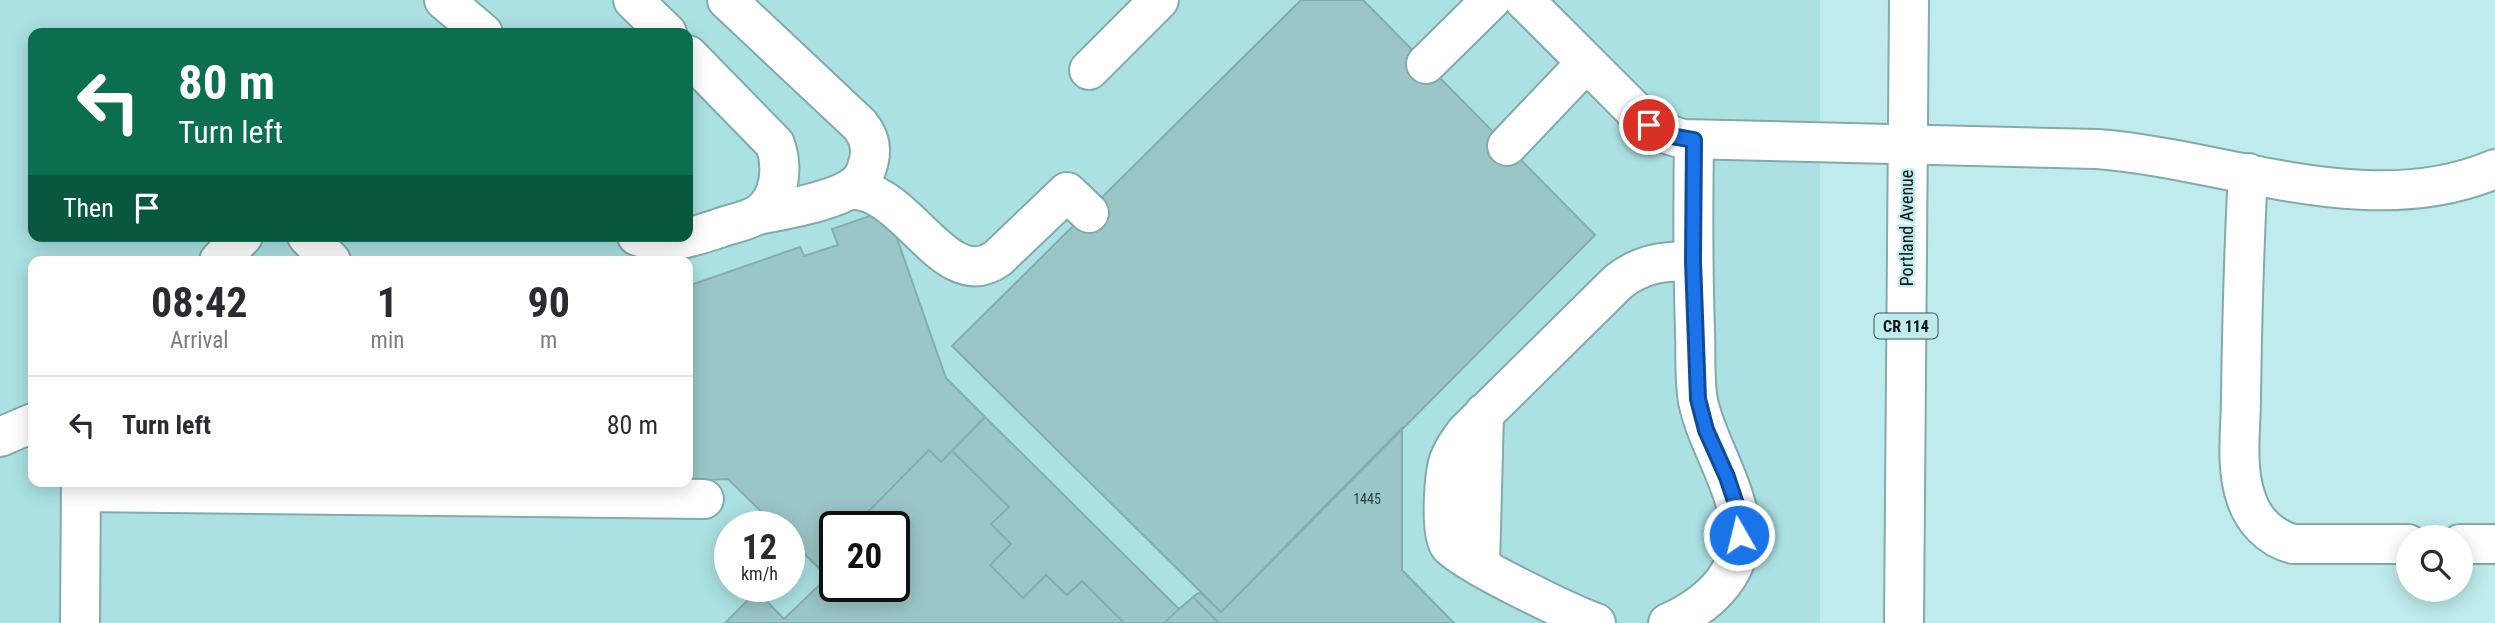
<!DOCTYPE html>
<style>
body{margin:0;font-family:"Roboto Condensed",sans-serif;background:#f7f7f7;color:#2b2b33;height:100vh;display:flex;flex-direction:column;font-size:26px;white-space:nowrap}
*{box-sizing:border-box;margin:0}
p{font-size:23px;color:#7c7c81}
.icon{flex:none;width:38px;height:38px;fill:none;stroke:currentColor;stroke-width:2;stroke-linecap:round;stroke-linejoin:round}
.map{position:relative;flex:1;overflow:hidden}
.drawer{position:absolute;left:28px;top:256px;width:665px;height:231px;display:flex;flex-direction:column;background:#fff;border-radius:14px;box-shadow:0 4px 18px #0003}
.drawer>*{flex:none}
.hud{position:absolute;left:28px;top:28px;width:665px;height:214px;border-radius:14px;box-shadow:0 4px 18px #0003;background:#0b6e4f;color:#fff;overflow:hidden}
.fabs{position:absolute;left:2396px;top:525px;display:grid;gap:14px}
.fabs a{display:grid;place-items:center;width:77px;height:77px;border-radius:50%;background:#fff;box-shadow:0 4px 18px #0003;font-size:35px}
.speed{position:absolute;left:714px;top:511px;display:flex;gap:14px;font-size:35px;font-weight:700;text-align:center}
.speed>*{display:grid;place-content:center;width:91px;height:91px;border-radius:50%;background:#fff;box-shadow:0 4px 18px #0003;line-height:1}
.speed small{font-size:18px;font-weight:400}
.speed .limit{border:4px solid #111;border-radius:10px;background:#fff;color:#111}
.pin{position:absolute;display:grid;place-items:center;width:60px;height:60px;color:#fff;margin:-30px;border:4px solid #fff;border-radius:50%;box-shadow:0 2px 7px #0007}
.me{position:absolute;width:77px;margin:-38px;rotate:352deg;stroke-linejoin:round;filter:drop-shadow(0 0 5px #0008)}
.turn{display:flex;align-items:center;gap:24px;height:147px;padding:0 35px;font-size:32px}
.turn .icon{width:91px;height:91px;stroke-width:2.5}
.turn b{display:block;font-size:49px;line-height:60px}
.then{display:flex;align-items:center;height:66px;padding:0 35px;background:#0003;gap:14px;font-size:26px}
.eta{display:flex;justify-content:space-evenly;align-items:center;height:119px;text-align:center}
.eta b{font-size:42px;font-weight:700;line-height:49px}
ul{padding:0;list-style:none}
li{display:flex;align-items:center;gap:21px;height:98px;padding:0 35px;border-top:2px solid #e1e1e2}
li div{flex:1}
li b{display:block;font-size:26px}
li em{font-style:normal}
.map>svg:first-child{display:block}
.built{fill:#abe1e3;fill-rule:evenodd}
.building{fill:#9bc6c7;stroke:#83aeaf;stroke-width:2}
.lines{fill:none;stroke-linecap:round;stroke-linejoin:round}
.minor-casing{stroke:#81abac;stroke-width:42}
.major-casing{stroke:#81abac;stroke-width:42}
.minor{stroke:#fff;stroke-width:38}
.major{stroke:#fff;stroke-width:38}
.route-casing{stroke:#114b97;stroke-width:18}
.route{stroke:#1a73e8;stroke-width:12}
.labels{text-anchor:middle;stroke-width:5;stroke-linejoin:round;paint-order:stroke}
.number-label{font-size:14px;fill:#2a4142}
.shield{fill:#bfebec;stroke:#3d5556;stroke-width:2}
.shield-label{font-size:16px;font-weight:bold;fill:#051516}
.street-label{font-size:18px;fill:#051516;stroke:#bfebec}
</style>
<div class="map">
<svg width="2495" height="623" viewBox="0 0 2495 623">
<rect width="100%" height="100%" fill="#bfebec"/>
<path class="built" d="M 0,0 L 1820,0 L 1820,623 L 0,623 ZM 33,33 L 688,33 L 688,236 L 33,236 ZM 33,261 L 688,261 L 688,481 L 33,481 ZM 730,527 L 789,527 L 789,586 L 730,586 ZM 835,527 L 894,527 L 894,586 L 835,586 Z"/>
<path class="building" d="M 1301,0 L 1363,0 L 1595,235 L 1221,612 L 952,346 Z
M 887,210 L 946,378 L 985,417 L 941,462 L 929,450 L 853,527 L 835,527 L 835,570 L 828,577 L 789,539 L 789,527 L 777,527 L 728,479 L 688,481 L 688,286 L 800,247 L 804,256 L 838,245 L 832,229 Z
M 985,417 L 1179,609 L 1164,623 L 1124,623 L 1082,581 L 1067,595 L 1046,575 L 1023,598 L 990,565 L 1011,544 L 991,524 L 1009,507 L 952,451 Z
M 1402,428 L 1402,570 L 1454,623 L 1219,623 L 1193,597 L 1200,592 L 1221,612 Z
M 929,450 L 941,462 L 952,451 L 1009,507 L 991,524 L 1011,544 L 990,565 L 1023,598 L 1046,575 L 1067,595 L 1082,581 L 1124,623 L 725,623 L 757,591 L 784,619 L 835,570 L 835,586 L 894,586 L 894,527 L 853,527 Z
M 1193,597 L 1219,623 L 1164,623 L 1179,609 Z"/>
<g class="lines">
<defs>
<path id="minor" d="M 444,0 L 483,33
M 633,0 L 667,33
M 727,0 L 860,125 C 868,135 872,147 869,160 C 867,169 864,178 857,184 C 838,201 783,210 757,215
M 1524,0 L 1649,125 L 1660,132 L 1683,139 L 2097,149 C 2228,159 2368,223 2495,169
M 1426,64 L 1491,0
M 1089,70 L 1159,0
M 1507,146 L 1586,63
M 2248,173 C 2244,247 2242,322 2241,397 C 2241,429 2235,466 2246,498 C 2253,520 2270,538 2293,544 L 2408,544
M 848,190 C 907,185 944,297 998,258 L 1067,192 L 1089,213
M 307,236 L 331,261
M 637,236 C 666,246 689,238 717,229 C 730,224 748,221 759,214 C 781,199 783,166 775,144 L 688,55
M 219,261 L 243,236
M 0,437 L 33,423
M 81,492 L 704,499
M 2460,544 L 2495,544
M 1480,567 L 1484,413
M 80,623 L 81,481
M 1596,623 C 1573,615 1460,561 1449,545 C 1440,532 1444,475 1449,460 C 1453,450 1459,441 1466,432 L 1618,282 C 1642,263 1664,261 1693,261
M 1668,623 C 1696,611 1725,590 1736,559 C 1754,508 1708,451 1698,401 C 1694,379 1696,354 1695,332 C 1693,268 1693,204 1694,140"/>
<path id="major" d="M 1904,623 L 1909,0"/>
</defs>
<use href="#minor" class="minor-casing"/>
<use href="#major" class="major-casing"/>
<use href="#minor" class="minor"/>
<use href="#major" class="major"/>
</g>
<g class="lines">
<defs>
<path id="route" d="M 1649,125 L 1671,136 L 1694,140 L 1693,261 L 1698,399 L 1706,430 L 1727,477 L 1737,507 L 1739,535"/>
</defs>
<use href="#route" class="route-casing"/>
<use href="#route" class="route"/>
</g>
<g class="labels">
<g class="number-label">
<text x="1367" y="504">1445</text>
</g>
<rect class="shield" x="1874.5" y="313.5" width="63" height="25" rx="5"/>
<g class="shield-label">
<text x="1906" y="332">CR 114</text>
</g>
<g class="street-label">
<text transform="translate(1907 228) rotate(-90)" y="6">Portland Avenue</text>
</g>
</g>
</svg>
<div class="fabs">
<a><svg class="icon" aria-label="search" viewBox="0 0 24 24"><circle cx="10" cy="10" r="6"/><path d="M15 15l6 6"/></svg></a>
</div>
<div class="speed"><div>12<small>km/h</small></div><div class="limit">20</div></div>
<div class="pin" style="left:1649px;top:125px;background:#d93025"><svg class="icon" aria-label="arrive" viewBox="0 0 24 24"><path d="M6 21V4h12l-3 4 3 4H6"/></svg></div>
<svg class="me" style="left:1739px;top:535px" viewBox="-20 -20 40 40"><circle r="17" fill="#1a73e8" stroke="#fff" stroke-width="3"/><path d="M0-11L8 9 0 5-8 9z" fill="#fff"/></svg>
<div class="hud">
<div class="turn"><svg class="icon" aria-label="left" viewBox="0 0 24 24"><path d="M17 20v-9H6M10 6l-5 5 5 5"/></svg><div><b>80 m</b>Turn left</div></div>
<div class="then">Then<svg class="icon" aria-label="arrive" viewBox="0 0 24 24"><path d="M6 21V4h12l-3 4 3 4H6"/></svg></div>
</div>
<section class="drawer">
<div class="eta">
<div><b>08:42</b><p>Arrival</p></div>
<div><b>1</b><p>min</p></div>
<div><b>90</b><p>m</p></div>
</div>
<ul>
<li><svg class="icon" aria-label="left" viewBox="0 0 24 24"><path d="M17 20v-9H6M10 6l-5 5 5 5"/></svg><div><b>Turn left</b></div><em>80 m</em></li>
</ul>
</section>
</div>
